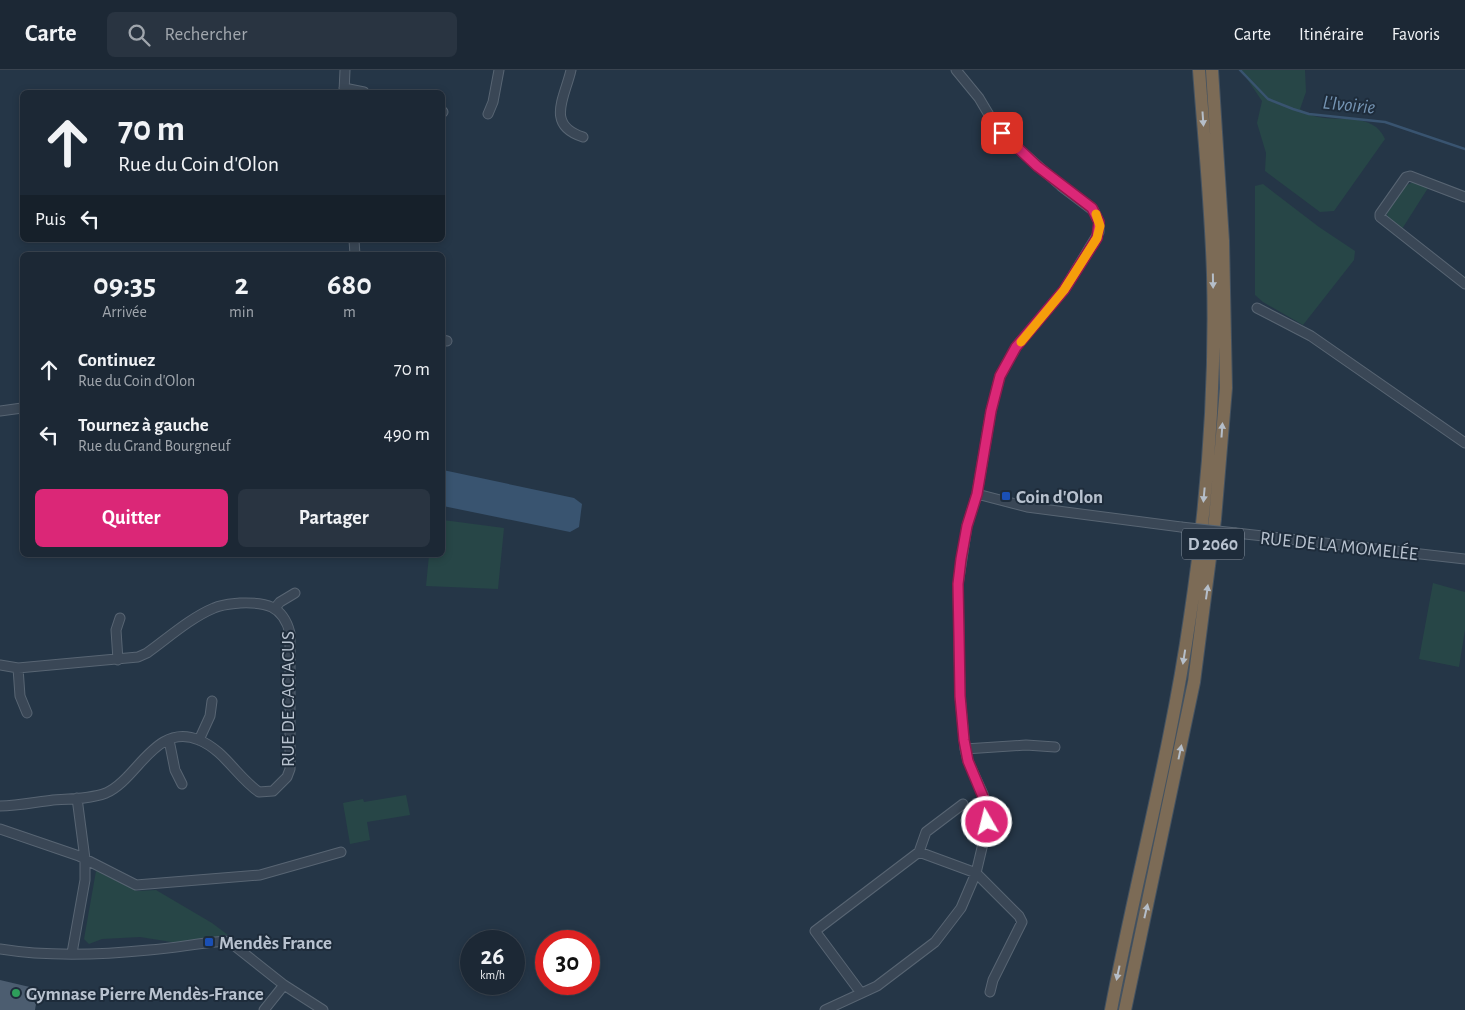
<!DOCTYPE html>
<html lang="fr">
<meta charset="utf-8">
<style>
body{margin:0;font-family:"Alegreya Sans",sans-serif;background:#293441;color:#f1f3f6;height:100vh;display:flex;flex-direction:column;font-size:19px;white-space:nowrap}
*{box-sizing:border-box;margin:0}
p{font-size:16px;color:#a0a6ad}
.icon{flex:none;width:28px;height:28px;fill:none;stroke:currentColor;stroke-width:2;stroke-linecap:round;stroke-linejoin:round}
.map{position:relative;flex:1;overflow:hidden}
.sheet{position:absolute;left:20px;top:182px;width:425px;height:305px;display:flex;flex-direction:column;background:#1c2835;border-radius:8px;box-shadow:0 2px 8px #0003,0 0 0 1px #3a4450}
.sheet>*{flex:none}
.banner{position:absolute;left:20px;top:20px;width:425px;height:152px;border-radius:8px;box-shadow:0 2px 8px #0003,0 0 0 1px #3a4450;background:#1c2835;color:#f1f3f6;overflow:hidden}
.speed{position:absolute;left:460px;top:860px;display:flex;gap:10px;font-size:25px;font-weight:700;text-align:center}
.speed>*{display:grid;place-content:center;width:65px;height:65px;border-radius:50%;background:#1c2835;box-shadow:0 2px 8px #0003,0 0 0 1px #3a4450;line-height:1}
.speed small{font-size:12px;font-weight:400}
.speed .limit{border:8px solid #d22;background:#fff;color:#111}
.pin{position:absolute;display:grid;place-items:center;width:42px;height:42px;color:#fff;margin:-21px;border-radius:10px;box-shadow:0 2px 8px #0006}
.me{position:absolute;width:55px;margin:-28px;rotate:352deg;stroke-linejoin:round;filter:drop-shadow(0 0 4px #0008)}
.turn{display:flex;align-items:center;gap:18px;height:105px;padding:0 15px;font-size:22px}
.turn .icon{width:65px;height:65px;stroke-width:2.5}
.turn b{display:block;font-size:35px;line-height:42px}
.then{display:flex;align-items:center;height:48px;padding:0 15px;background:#0003;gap:10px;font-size:19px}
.eta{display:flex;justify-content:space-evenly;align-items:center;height:85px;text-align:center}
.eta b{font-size:30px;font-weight:700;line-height:35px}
.primary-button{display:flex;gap:10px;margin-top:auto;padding:10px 15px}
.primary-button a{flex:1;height:58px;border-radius:8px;background:#db2777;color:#fff;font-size:20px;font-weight:700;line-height:58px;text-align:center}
.primary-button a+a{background:#293441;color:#f1f3f6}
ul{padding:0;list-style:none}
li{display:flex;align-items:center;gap:15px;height:65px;padding:0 15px}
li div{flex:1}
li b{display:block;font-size:19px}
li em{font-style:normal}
header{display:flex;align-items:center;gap:30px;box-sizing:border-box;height:70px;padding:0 25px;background:#1c2835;border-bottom:1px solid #3a4450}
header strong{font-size:24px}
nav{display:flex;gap:28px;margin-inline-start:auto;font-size:18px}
.search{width:350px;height:45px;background:#293441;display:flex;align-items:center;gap:12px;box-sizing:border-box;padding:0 18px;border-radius:8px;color:#a0a6ad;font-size:19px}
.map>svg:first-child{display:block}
.green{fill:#274647}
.water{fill:#395470}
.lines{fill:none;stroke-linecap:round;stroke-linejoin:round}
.stream{stroke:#395470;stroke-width:2.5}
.building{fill:#4c5d70}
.minor-casing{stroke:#586573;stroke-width:11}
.highway-casing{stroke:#445260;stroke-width:14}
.minor{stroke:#3a4756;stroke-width:9}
.highway{stroke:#7c6b56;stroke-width:12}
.minor-bridge-casing{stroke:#586573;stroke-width:11;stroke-linecap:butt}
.minor-bridge{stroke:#3a4756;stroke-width:9}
.oneway{fill:#b5bec9}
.route-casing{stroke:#8e194d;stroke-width:12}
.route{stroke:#db2777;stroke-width:9}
.slow{stroke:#f59e0b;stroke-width:9}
.transit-dot{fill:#1a4fb4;stroke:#1e2c3b;stroke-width:2}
.leisure-dot{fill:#2e9e5b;stroke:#1e2c3b;stroke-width:2}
.labels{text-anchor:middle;stroke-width:4;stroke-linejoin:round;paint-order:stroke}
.shield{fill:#1e2c3b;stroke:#8a95a3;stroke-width:1}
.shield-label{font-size:18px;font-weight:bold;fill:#b8c2cf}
.poi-label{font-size:19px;font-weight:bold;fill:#b8c2cf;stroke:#1e2c3b;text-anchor:start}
.street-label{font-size:19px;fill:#b8c2cf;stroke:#1e2c3b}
.water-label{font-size:20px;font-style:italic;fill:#7595b4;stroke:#1e2c3b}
</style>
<header>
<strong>Carte</strong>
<div class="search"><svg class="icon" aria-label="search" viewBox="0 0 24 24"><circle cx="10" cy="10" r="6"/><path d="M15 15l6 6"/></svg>Rechercher</div>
<nav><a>Carte</a><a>Itinéraire</a><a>Favoris</a></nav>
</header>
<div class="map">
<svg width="1465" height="940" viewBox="0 0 1465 940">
<rect width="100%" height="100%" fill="#253647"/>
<path class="green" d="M 1241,0 L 1305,0 L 1306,22 L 1300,39 C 1306,42 1312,46 1318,47 C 1342,52 1373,42 1385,69 L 1334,141 L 1320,142 L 1265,101 L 1266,83 L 1257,53 L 1262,31 Z
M 1413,112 L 1428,118 L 1402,159 L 1388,148 L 1387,143 L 1405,116 Z
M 1263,114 L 1319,157 L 1355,181 L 1354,190 L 1303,255 L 1263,232 L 1255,225 L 1255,116 Z
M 443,450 L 504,458 L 498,519 L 426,516 L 429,485 L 442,485 Z
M 1433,513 L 1465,522 L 1465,560 L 1459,597 L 1419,589 Z
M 406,725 L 410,745 L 367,752 L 370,770 L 350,774 L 343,733 L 363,729 L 364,732 Z
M 96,801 L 137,821 L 156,820 L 212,853 L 228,865 L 178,873 L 140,867 L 102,869 L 89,874 L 84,869 Z"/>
<path class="water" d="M 443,400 L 574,428 L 582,434 L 579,457 L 570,462 L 443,436 Z"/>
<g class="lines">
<path class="stream" d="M 1240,0 L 1268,29 L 1293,39 L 1309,44 L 1385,52 L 1465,79"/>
</g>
<path class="building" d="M 0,910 L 34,918 L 32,929 L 36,934 L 35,940 L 0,940 Z"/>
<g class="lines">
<defs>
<path id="minor" d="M 571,0 C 565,27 545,55 583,67
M 344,18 L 364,22
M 344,22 L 345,0
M 442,41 L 443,42
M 488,44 L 493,32 L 499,0
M 1465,127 L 1410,106 L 1406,107 L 1380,144 L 1380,147 L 1465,214
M 354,170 L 355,185
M 1257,238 L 1311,266 L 1465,373
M 442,270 L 447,271
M 0,341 L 22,338
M 977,424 L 1027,437 L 1181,457
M 1236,463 L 1465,489
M 275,538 L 280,532 L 295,523
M 118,590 L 116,560 L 120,548
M 0,595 L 18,598 L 138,587 L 147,583 C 168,568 190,548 214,538 C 223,534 231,534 240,533 C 265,532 283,535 290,563 L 290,699 L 287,707 L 273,721 L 259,722 C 238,708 224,680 199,670 C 155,652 138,709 106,723 C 90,729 70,729 53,730 C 36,732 17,736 0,736
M 18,598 L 20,626 L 27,643
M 169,670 L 175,700 L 182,714
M 199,670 L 210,646 L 212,631
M 965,679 L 1026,675 L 1055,677
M 0,759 L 79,786 L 136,815 L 260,805 L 341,782
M 919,782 L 926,762 L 963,734
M 0,879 C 49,887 100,885 149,880 C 175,878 200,873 225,871 L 231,873 L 284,915 L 323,940
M 72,883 L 85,810 L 85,789 L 77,728
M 861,923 L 815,861 L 919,782 L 976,803 L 1019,846 L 1022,852 L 993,910 L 990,922
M 264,940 L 284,915
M 825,940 L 877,916 L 935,872 L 961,838 L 976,803 L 985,765 L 987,742 L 983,724 L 968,691 L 965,679 L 960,626 L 958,515 L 967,456 L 977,424 L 991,341 L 1000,306 L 1016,277 L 1064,220 L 1099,162 L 1099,152 L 1094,141 L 1061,116 L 1010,71 L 995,55 L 979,28 L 956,0"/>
<path id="highway" d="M 1111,940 C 1136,809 1171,680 1190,547 C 1207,434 1216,319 1213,205 C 1211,136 1204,68 1199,0
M 1125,940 L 1194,612 L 1215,449 L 1226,318 L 1223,171 L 1212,0"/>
</defs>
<use href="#minor" class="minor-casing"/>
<use href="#highway" class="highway-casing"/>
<use href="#minor" class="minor"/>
<use href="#highway" class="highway"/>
<defs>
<path id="minor-bridge" d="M 1181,457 L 1236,463"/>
</defs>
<use href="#minor-bridge" class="minor-bridge-casing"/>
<use href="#minor-bridge" class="minor-bridge"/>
</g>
<defs><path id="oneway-solid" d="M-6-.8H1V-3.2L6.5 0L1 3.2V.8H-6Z" transform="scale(1.25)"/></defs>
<g class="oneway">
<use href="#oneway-solid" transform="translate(1203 49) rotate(86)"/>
<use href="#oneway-solid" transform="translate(1213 211) rotate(89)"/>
<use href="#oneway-solid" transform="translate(1222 360) rotate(-86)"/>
<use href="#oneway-solid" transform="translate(1204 425) rotate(95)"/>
<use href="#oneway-solid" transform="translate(1207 522) rotate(-82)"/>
<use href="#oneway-solid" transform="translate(1184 587) rotate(99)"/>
<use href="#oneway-solid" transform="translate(1180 682) rotate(-78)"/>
<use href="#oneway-solid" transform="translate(1146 841) rotate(-77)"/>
<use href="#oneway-solid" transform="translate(1118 903) rotate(102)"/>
</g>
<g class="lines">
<defs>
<path id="route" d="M 987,752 L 986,734 L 968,691 L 964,670 L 960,626 L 959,566 L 958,514 L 961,489 L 967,456 L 977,424 L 991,341 L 1000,306 L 1016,277 L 1064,220 L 1097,168 L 1099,152 L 1092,138 L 1037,96 L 1002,63"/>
</defs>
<use href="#route" class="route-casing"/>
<use href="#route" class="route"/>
<path class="slow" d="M 1021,272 L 1064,220 L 1097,168 L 1100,156 L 1096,144"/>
</g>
<g class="transit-dot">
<rect x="1001" y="421" width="10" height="10" rx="2.5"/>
<rect x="204" y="867" width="10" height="10" rx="2.5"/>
</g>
<circle class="leisure-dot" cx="16" cy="923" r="5"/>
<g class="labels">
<rect class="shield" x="1182" y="458.5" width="62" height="31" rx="4"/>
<g class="shield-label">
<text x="1213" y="480">D 2060</text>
</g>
<g class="poi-label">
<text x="1016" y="433">Coin d'Olon</text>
<text x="219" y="879">Mendès France</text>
<text x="26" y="930">Gymnase Pierre Mendès-France</text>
</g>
<g class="street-label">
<text transform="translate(1339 475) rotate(6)" y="7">RUE DE LA MOMELÉE</text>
<text transform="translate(287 629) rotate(-90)" y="7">RUE DE CACIACUS</text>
</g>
<g class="water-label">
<text transform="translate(1349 34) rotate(6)" y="7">L'Ivoirie</text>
</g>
</g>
</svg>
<div class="speed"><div>26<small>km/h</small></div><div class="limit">30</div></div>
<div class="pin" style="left:1002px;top:63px;background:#d93025"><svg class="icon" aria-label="arrive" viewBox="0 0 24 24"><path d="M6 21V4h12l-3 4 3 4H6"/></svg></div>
<svg class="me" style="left:987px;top:752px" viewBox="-20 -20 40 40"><circle r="17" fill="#db2777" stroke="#fff" stroke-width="3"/><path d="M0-11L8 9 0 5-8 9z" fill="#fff"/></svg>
<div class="banner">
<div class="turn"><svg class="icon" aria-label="ahead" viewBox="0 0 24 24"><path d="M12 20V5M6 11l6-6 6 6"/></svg><div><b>70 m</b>Rue du Coin d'Olon</div></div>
<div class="then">Puis<svg class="icon" aria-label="left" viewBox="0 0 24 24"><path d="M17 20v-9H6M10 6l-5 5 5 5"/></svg></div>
</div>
<section class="sheet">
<div class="eta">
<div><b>09:35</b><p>Arrivée</p></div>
<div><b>2</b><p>min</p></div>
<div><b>680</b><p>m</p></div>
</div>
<ul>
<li><svg class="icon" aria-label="ahead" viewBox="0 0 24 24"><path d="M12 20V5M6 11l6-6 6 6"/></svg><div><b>Continuez</b><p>Rue du Coin d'Olon</p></div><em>70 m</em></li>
<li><svg class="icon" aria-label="left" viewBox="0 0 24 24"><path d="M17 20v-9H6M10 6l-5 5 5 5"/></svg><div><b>Tournez à gauche</b><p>Rue du Grand Bourgneuf</p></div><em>490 m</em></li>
</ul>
<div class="primary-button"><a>Quitter</a><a>Partager</a></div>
</section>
</div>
